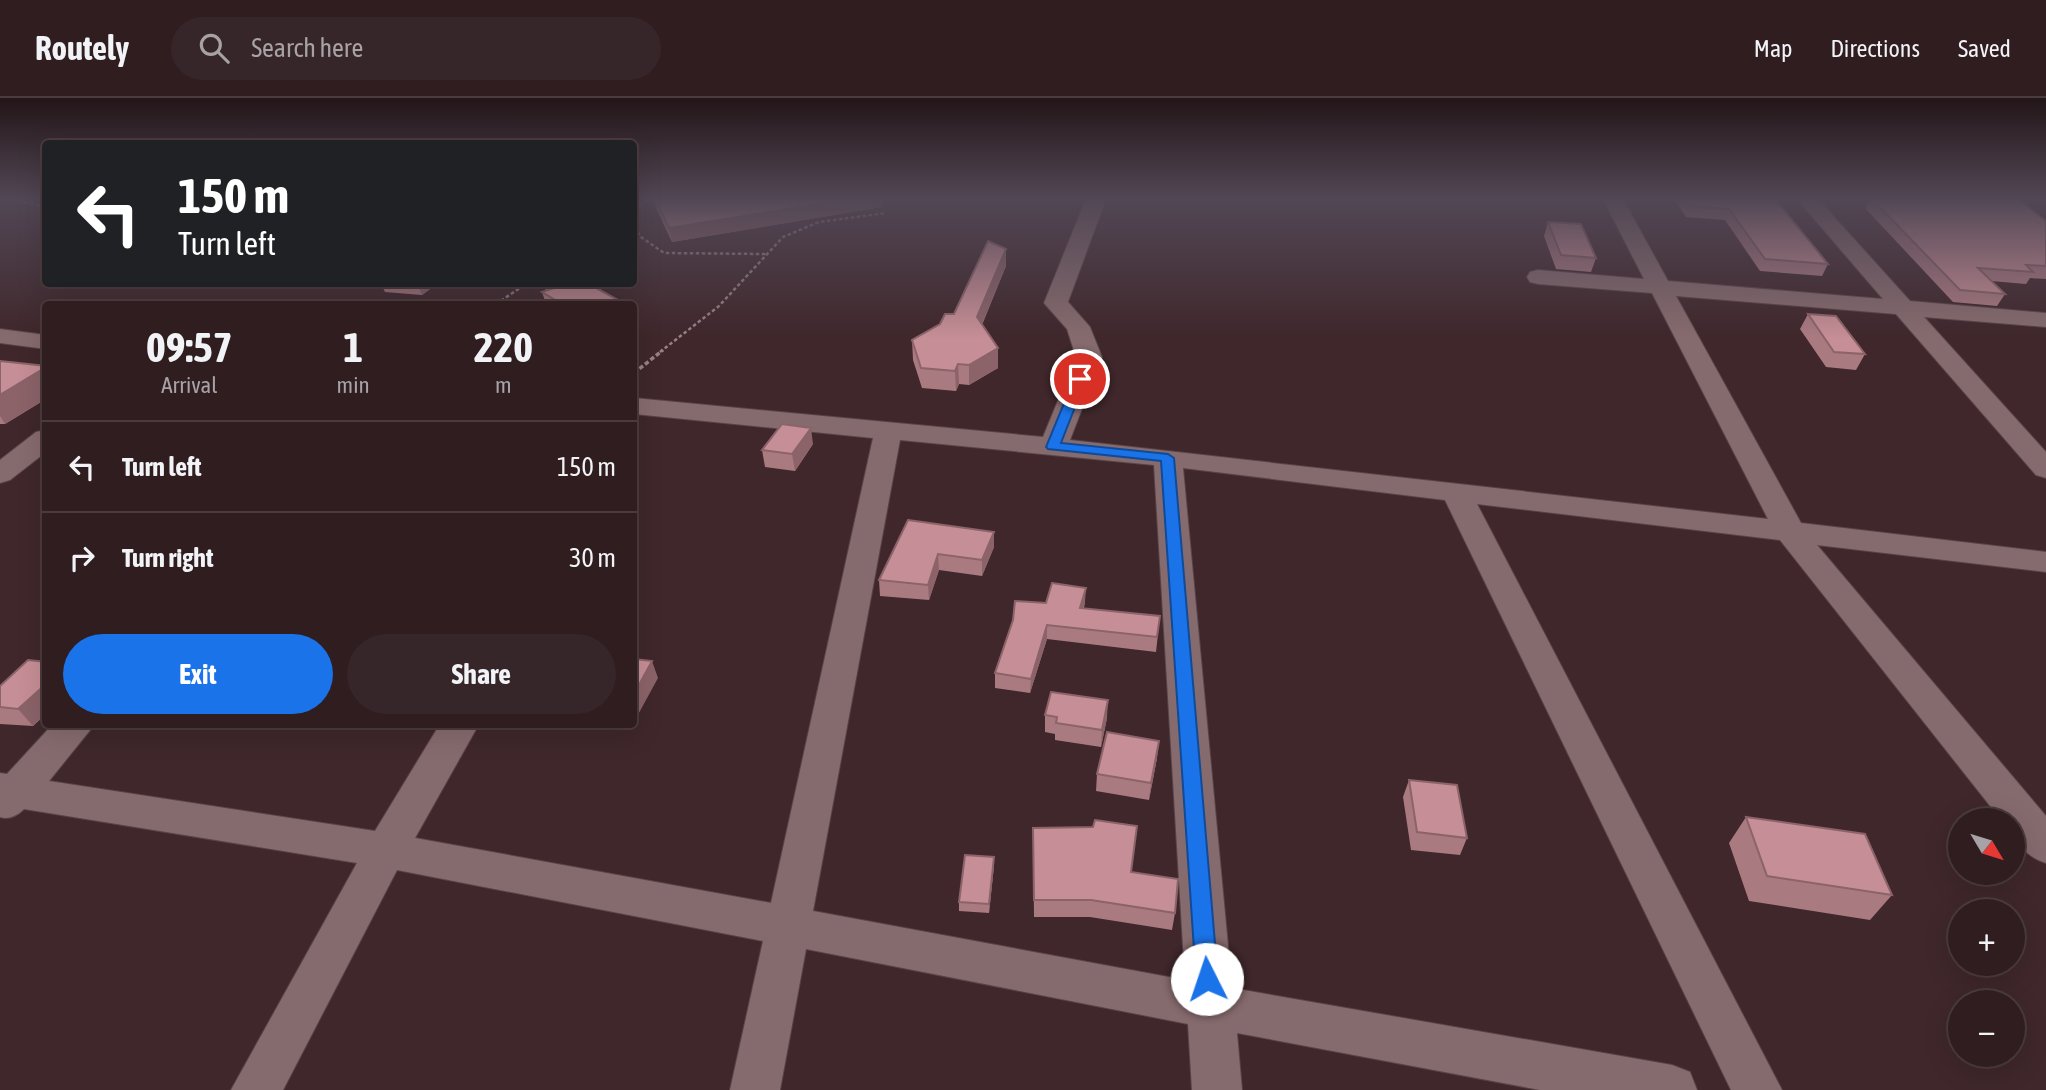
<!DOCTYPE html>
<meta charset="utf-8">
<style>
body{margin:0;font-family:"Asap Condensed",sans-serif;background:#372629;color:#f1f3f6;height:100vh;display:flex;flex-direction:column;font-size:26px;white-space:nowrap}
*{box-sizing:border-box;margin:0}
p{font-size:23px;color:#a7a2a5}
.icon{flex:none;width:38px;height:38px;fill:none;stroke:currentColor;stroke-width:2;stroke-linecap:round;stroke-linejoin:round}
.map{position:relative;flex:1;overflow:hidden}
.details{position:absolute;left:42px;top:203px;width:595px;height:427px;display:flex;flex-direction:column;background:#2f1d20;border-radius:7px;box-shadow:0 7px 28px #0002,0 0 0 2px #4a3b3e}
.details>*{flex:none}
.top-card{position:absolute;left:42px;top:42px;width:595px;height:147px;border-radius:7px;box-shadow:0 7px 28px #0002,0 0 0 2px #4a3b3e;background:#202124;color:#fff;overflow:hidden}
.needle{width:46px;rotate:128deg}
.buttons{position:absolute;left:1948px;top:710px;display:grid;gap:14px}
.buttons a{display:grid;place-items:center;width:77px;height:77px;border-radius:50%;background:#2f1d20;box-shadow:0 7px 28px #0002,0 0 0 2px #4a3b3e;font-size:35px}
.pin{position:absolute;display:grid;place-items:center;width:60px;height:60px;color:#fff;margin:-30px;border:4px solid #fff;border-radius:50%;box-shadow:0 2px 7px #0007}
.me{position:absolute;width:77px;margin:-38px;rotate:356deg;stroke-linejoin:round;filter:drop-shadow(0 0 5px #0008)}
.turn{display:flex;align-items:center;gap:24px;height:147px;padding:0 21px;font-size:32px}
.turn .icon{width:91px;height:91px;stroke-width:2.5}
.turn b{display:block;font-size:49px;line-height:60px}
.eta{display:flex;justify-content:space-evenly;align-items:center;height:119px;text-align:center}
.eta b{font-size:42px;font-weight:700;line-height:49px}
.primary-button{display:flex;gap:14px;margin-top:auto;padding:14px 21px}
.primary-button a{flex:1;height:80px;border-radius:42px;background:#1a73e8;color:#fff;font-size:28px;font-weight:700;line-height:80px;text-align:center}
.primary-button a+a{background:#372629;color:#f1f3f6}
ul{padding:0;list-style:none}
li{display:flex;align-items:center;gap:21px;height:91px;padding:0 21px;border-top:2px solid #4a3b3e}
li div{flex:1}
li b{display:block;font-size:26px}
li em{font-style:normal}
header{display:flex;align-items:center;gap:42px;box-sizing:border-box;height:98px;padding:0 35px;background:#2f1d20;border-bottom:2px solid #4a3b3e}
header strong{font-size:33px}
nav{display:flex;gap:38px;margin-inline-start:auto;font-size:24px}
.search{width:490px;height:63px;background:#372629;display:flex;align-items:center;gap:18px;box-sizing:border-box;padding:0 24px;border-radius:38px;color:#a7a2a5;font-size:26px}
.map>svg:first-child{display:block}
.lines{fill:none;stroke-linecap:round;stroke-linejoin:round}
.minor-casing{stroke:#584447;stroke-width:2}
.path-far1{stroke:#968285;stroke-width:2.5;stroke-dasharray:3.5 2.5;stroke-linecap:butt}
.path{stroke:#968285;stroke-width:3.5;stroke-dasharray:4.5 2.5;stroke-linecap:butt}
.minor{fill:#866b6e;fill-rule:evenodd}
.wall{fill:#aa7a81}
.shaded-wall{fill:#8b6369}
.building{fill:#c68e96;stroke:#8b6369;stroke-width:2}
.route{fill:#1a73e8;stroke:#114b97;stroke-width:2}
</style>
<header>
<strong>Routely</strong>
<div class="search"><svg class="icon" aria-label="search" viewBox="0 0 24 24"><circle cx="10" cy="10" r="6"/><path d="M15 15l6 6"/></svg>Search here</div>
<nav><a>Map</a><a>Directions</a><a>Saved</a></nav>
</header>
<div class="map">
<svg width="2046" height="992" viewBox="0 0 2046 992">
<rect width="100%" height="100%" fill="#3f272b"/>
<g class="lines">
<defs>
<path id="minor" d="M 1086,101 L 1106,101 L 1068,204 L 1090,229 L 1102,259 L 1070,342 L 1768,421 L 1652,195 L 1538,186 L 1530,184 L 1527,179 L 1530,174 L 1538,172 L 1644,181 L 1603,101 L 1623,101 L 1668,183 L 1883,201 L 1797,101 L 1818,101 L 1910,203 L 2046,215 L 2046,229 L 1924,219 L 2046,354 L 2046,380 L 2036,377 L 1896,216 L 1676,198 L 1801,425 L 2046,454 L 2046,474 L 1817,447 L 2046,718 L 2046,765 C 2027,759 2012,744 2012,723 L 2002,723 L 1780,442 L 1477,406 L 1782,992 L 1731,992 L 1445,402 L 1183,370 L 1232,890 L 1672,967 L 1690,974 L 1697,992 L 1540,992 L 1237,935 L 1242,992 L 1192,992 L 1188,926 L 806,851 L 780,992 L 730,992 L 763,843 L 397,772 L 283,992 L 231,992 L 357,765 L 24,711 C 18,717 9,722 0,719 L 0,675 L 7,676 L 53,626 L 95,626 L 49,683 L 375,733 L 440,626 L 479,626 L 415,740 L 771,805 L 873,340 L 634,316 L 634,300 L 1043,339 L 1076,259 L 1067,231 L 1044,205 ZM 900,342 L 1154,367 L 1185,882 L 813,813 Z
M 0,231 L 46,237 L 46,251 L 0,245 Z
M 46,332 L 46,354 L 10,382 L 0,385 L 0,362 L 36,334 Z"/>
</defs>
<use href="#minor" class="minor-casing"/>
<path class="path-far1" d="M 7,101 L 46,109
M 22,104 L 32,101
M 634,111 L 649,101
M 634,129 L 641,139 L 664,155 L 766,156
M 496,206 L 526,186
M 660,254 L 719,208 L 783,139 L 819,124 L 886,115"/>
<path class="path" d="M 634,275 L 663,252"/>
<use href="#minor" class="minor"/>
</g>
<path class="wall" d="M 654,101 L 881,101 L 882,109 L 672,144 L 656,110 Z
M 1674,101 L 1775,101 L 1828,166 L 1822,178 L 1760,173 L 1725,122 L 1686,119 Z
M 1870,101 L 2018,101 L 2046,123 L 2046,181 L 2030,180 L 2026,186 L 1991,183 L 2005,196 L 1997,208 L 1953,204 L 1865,110 Z
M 1548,124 L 1596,160 L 1591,174 L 1556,171 L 1544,138 Z
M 1006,151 L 1006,168 L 982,227 L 998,250 L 998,270 L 969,287 L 959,286 L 956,293 L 922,290 L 913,262 L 912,242 L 940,226 L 954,216 Z
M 381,186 L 437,186 L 422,197 L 385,194 Z
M 544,186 L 589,186 L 620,203 L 621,206 L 546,206 L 542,194 L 546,193 Z
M 1808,216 L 1865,256 L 1856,272 L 1826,269 L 1800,231 Z
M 0,263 L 46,268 L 46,301 L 5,326 L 0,326 Z
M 813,346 L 795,373 L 765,369 L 762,352 Z
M 908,422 L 994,434 L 994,449 L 982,478 L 939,472 L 929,502 L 880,498 L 879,482 Z
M 1085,504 L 1084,510 L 1160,518 L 1156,554 L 1047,541 L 1030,595 L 995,590 L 995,575 L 1046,505 Z
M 46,564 L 46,616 L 33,628 L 0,626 L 0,588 Z
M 1045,617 L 1107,620 L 1101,649 L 1055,642 L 1055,636 L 1045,634 Z
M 1157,660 L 1149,702 L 1096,693 L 1097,676 Z
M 1409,682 L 1467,740 L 1460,757 L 1411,752 L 1403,699 Z
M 1746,719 L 1892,797 L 1870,822 L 1749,803 L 1729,745 Z
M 1033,730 L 1131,775 L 1175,815 L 1172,832 L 1090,819 L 1034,819 Z
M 994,759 L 994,767 L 989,815 L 959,813 L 959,804 Z"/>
<path class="shaded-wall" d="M 849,101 L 881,101 L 882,109 L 672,144 L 669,130 Z
M 1006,151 L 1006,168 L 977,238 L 977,219 Z
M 417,186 L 437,186 L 422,197 Z
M 998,250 L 998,270 L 969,287 L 969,267 Z
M 958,266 L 959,286 L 956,293 L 955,273 Z
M 46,269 L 46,301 L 5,326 L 0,318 L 0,297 Z
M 811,330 L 813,346 L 795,373 L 792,356 Z
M 994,434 L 994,449 L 982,478 L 982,462 Z
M 938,456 L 939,472 L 929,502 L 928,487 Z
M 1086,490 L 1085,504 L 1080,524 L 1080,510 Z
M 1047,527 L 1047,541 L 1030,595 L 1031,581 Z
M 652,563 L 658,580 L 634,624 L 634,596 Z
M 46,586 L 46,616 L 33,628 L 18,611 Z
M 1108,602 L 1107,620 L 1101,649 L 1102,632 Z
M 1159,643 L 1157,660 L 1149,702 L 1151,685 Z
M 994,759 L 994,767 L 989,815 L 989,806 Z"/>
<path class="building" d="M 655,101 L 849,101 L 669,130 Z
M 1685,101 L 1775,101 L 1828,166 L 1765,161 L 1729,111 L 1690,108 Z
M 1872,101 L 2018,101 L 2046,123 L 2046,168 L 2026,167 L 2033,174 L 1978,170 L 2005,196 L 1960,192 Z
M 1548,124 L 1581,126 L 1596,160 L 1561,157 Z
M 988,143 L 1006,151 L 977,219 L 998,250 L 969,267 L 958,266 L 955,273 L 921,270 L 912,242 L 940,226 L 945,216 L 954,216 Z
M 546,186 L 589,186 L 620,203 L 612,206 L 562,206 L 542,194 L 554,190 Z
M 1808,216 L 1836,218 L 1865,256 L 1834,254 Z
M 0,263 L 46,268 L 46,269 L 0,297 Z
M 782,326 L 811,330 L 792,356 L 762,352 Z
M 908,422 L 994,434 L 982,462 L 938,456 L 928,487 L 879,482 Z
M 1052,485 L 1086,490 L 1080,510 L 1160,518 L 1157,539 L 1047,527 L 1031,581 L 995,575 L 1013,522 L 1015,503 L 1046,505 Z
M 634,561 L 652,563 L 634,596 Z
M 28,562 L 46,564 L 46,586 L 18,611 L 0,609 L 0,588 Z
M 1051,594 L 1108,602 L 1102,632 L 1056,625 L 1057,619 L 1045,617 Z
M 1107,634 L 1159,643 L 1151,685 L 1097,676 Z
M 1409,682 L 1457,687 L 1467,740 L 1417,734 Z
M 1746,719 L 1865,736 L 1892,797 L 1767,778 Z
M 1095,722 L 1137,728 L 1131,774 L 1178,781 L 1175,815 L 1091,802 L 1034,802 L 1033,730 L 1093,729 Z
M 965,757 L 994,759 L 989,806 L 959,804 Z"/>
<linearGradient id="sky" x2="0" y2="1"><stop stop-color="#231518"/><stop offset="0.42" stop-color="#524755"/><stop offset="1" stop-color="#524755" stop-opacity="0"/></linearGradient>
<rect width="2046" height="240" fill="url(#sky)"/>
<path class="route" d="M 1080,277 L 1086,281 L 1061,345 L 1168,356 L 1174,360 L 1218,881 L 1214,888 L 1207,891 L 1199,888 L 1196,881 L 1161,363 L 1048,351 L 1046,349 L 1074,281 Z"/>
</svg>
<div class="buttons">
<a><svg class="needle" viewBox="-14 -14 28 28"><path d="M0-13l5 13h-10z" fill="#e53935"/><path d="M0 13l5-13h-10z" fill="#a7a2a5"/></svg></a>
<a>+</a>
<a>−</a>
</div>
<div class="pin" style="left:1080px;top:281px;background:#d93025"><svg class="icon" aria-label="arrive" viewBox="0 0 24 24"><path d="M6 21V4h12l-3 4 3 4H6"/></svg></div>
<svg class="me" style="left:1207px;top:881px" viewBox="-20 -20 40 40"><circle r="19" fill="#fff"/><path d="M0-13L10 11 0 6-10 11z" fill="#1a73e8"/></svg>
<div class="top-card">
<div class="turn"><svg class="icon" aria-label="left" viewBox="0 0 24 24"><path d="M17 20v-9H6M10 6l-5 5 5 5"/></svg><div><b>150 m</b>Turn left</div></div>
</div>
<section class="details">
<div class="eta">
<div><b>09:57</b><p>Arrival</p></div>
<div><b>1</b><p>min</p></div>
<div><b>220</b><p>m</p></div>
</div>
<ul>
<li><svg class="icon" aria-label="left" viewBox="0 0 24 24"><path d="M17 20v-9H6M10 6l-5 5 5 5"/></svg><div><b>Turn left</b></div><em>150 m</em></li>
<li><svg class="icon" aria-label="right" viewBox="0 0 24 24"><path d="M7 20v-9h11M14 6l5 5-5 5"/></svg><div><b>Turn right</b></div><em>30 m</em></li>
</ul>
<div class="primary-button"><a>Exit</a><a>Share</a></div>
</section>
</div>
